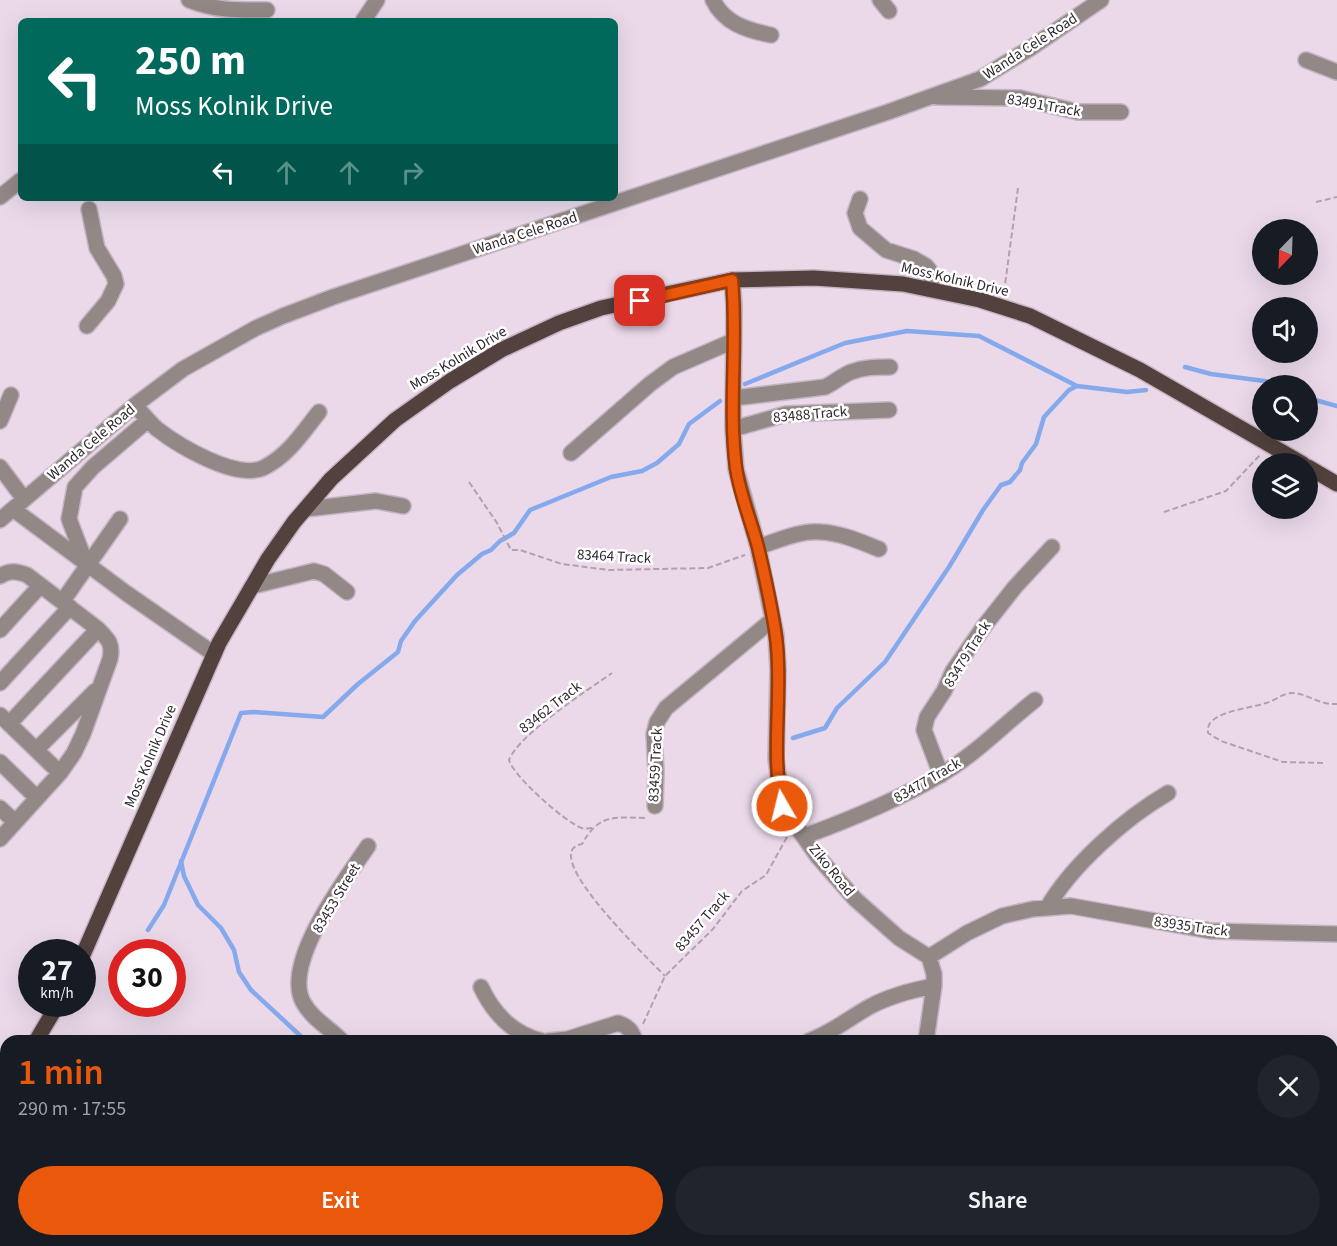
<!DOCTYPE html>
<meta charset="utf-8">
<style>
body{margin:0;font-family:"Source Sans 3",sans-serif;background:#20242c;color:#f1f3f6;height:100vh;display:flex;flex-direction:column;font-size:22px;white-space:nowrap}
*{box-sizing:border-box;margin:0}
p{font-size:20px;color:#9ea1a6}
.icon{flex:none;width:33px;height:33px;fill:none;stroke:currentColor;stroke-width:2;stroke-linecap:round;stroke-linejoin:round}
.map{position:relative;flex:1;overflow:hidden}
.sheet{position:absolute;left:0px;top:1035px;width:1338px;height:212px;display:flex;flex-direction:column;background:#171b24;border-radius:18px 18px 0 0;box-shadow:0 6px 24px #0002}
.sheet>*{flex:none}
.top-card{position:absolute;left:18px;top:18px;width:600px;height:183px;border-radius:9px;box-shadow:0 6px 24px #0002;background:#00695c;color:#fff;overflow:hidden}
.needle{width:39px;rotate:203deg}
.buttons{position:absolute;left:1252px;top:219px;display:grid;gap:12px}
.buttons a{display:grid;place-items:center;width:66px;height:66px;border-radius:50%;background:#171b24;box-shadow:0 6px 24px #0002;font-size:30px}
.speed{position:absolute;left:18px;top:939px;display:flex;gap:12px;font-size:30px;font-weight:700;text-align:center}
.speed>*{display:grid;place-content:center;width:78px;height:78px;border-radius:50%;background:#171b24;box-shadow:0 6px 24px #0002;line-height:1}
.speed small{font-size:15px;font-weight:400}
.speed .limit{border:9px solid #d22;background:#fff;color:#111}
.pin{position:absolute;display:grid;place-items:center;width:51px;height:51px;color:#fff;margin:-26px;border-radius:12px;box-shadow:0 3px 9px #0006}
.me{position:absolute;width:66px;margin:-33px;rotate:352deg;stroke-linejoin:round;filter:drop-shadow(0 0 4px #0008)}
.turn{display:flex;align-items:center;gap:21px;height:126px;padding:0 18px;font-size:27px}
.turn .icon{width:78px;height:78px;stroke-width:2.5}
.turn b{display:block;font-size:42px;line-height:51px}
.lanes{display:flex;align-items:center;height:57px;padding:0 18px;background:#0003;justify-content:center;gap:30px;direction:ltr}
.lanes .off{opacity:.35}
.round{display:grid;place-items:center;flex:none;width:63px;height:63px;border-radius:32px;background:#20242c}
.overview{display:flex;align-items:center;justify-content:space-between;height:102px;padding:0 18px}
h1{font-size:36px;font-weight:600;line-height:45px;color:#ea580c}
.button{display:flex;gap:12px;margin-top:auto;padding:12px 18px}
.button a{flex:1;height:69px;border-radius:36px;background:#ea580c;color:#fff;font-size:24px;font-weight:600;line-height:69px;text-align:center}
.button a+a{background:#20242c;color:#f1f3f6}
.map>svg:first-child{display:block}
.lines{fill:none;stroke-linecap:round;stroke-linejoin:round}
.stream{stroke:#84a9ec;stroke-width:4.5}
.minor-casing{stroke:#c5b5c4;stroke-width:18}
.major-casing{stroke:#c5b5c4;stroke-width:18}
.path{stroke:#afa1af;stroke-width:2;stroke-dasharray:6 3;stroke-linecap:butt}
.minor{stroke:#928885;stroke-width:15}
.major{stroke:#52413d;stroke-width:15}
.route-casing{stroke:#983908;stroke-width:15}
.route{stroke:#ea580c;stroke-width:10}
.labels{text-anchor:middle;stroke-width:5;stroke-linejoin:round;paint-order:stroke}
.street-label{font-size:15px;fill:#2e272e;stroke:#fff}
</style>
<div class="map">
<svg width="1337" height="1246" viewBox="0 0 1337 1246">
<rect width="100%" height="100%" fill="#ebd9ea"/>
<g class="lines">
<path class="stream" d="M 1185,367 L 1211,374 L 1272,382 L 1280,386
M 745,384 L 845,343 L 907,331 L 979,336 L 1077,386 L 1127,392 L 1146,390
M 1308,398 L 1337,406
M 793,738 L 825,728 L 837,708 L 885,662 L 949,567 L 983,510 L 1001,485 L 1010,482 L 1020,470 L 1022,463 L 1036,444 L 1044,417 L 1069,390 L 1077,386
M 181,861 L 184,876 L 198,905 L 221,928 L 234,950 L 239,972 L 251,990 L 306,1041
M 148,930 L 164,905 L 241,713 L 253,712 L 323,717 L 358,684 L 398,652 L 401,641 L 415,621 L 457,575 L 482,554 L 491,550 L 500,541 L 514,533 L 530,510 L 611,477 L 642,471 L 657,463 L 679,444 L 689,424 L 720,401
M 1332,1082 L 1337,1081
M 447,1246 L 451,1240"/>
<defs>
<path id="minor" d="M 189,0 C 217,11 237,10 267,10
M 713,0 C 724,23 746,30 771,35
M 880,0 L 889,11
M 363,21 L 377,0
M 1306,60 L 1337,72
M 938,97 L 1020,98 L 1078,112 L 1121,112
M 0,197 L 21,180
M 860,199 L 855,213 L 860,228 L 886,250 L 914,259 L 926,266 L 930,271 L 933,290
M 732,280 L 734,305 L 733,429 L 736,469 L 758,547 L 776,635 L 778,669 L 776,759 L 782,806 L 818,857 L 855,899 L 899,938 L 929,957 L 934,974 L 934,986 L 926,1041
M 87,326 L 108,301 L 116,284 L 114,276 L 97,248 L 89,209
M 734,398 L 825,387 C 834,383 841,376 851,372 C 864,367 876,367 890,367
M 135,405 C 142,413 149,422 157,429 C 179,446 236,480 263,468 C 288,456 303,432 319,412
M 0,421 L 11,395
M 733,429 L 786,414 L 889,410
M 571,453 L 650,384 L 673,367 L 733,341
M 0,467 L 24,499
M 13,509 L 126,593 L 214,654
M 306,509 L 376,501 L 403,506
M 0,520 L 135,405 L 183,369 L 256,328 L 283,316 L 333,297 L 888,112 L 980,79 L 1032,47 L 1101,0
M 758,547 C 777,541 800,530 821,532 C 841,533 861,542 879,549
M 85,561 L 69,519 L 75,487 L 93,467 L 148,420
M 0,576 C 10,570 16,571 27,575 L 98,629 C 109,640 113,644 110,659 L 83,734 L 74,753 L 60,773 L 0,839
M 253,586 L 314,571 L 324,574 L 347,592
M 62,602 L 120,519
M 0,630 L 40,586
M 0,683 L 70,607
M 0,715 L 60,773
M 9,724 L 98,629
M 36,750 L 95,691
M 0,762 L 37,798
M 941,775 L 924,730 L 927,717 L 944,691 L 953,671 L 985,625 L 1015,587 L 1052,547
M 655,806 L 656,772 L 654,734 L 657,722 L 666,708 L 772,620
M 0,808 L 14,821
M 805,836 C 851,819 898,800 940,775 C 975,755 1003,725 1035,700
M 1047,908 C 1072,865 1125,818 1168,793
M 929,957 L 967,933 L 1002,916 L 1033,909 L 1071,906 L 1211,931 L 1337,934
M 481,987 C 493,1013 513,1034 542,1041
M 342,1041 C 330,1028 312,1019 303,1002 C 282,962 346,879 368,846
M 549,1041 L 568,1039 L 618,1023 C 628,1026 632,1031 635,1041
M 809,1041 C 833,1032 849,1018 871,1006 C 892,995 912,990 934,986
M 1332,1210 L 1337,1210
M 241,1240 L 244,1246
M 489,1240 L 493,1246
M 658,1240 L 658,1246
M 972,1240 L 974,1246
M 931,1246 L 937,1240"/>
<path id="major" d="M 1308,467 L 1337,484
M 82,957 L 219,643 L 268,559 L 294,522 L 331,479 L 395,420 L 450,381 L 501,350 L 559,323 L 601,308 L 732,280 L 814,278 L 903,284 L 980,300 L 1030,316 L 1140,370 L 1303,464
M 36,1041 L 58,1004
M 0,1089 L 6,1082"/>
</defs>
<use href="#minor" class="minor-casing"/>
<use href="#major" class="major-casing"/>
<path class="path" d="M 1316,202 L 1337,197
M 1004,292 L 1018,188
M 469,482 L 497,523 L 511,550 L 520,550 L 562,564 L 609,570 L 708,568 L 745,555
M 1164,512 L 1226,491 L 1260,455
M 1323,763 L 1283,762 L 1221,741 L 1208,733 C 1208,728 1208,724 1212,721 C 1224,710 1251,708 1266,703 C 1274,701 1283,693 1292,693 C 1307,693 1318,705 1337,704
M 645,818 C 613,817 599,814 582,844 C 535,852 652,962 665,976
M 592,828 C 589,828 586,829 582,828 C 566,823 513,776 509,760 C 519,734 588,690 612,673
M 643,1024 L 665,976 L 713,929 L 742,891 L 766,875 L 787,837"/>
<use href="#minor" class="minor"/>
<use href="#major" class="major"/>
</g>
<g class="lines">
<defs>
<path id="route" d="M 640,301 L 732,280 C 738,343 728,406 736,468 C 740,495 751,521 758,547 C 765,577 774,615 777,646 C 782,699 771,753 782,806"/>
</defs>
<use href="#route" class="route-casing"/>
<use href="#route" class="route"/>
</g>
<g class="labels">
<g class="street-label">
<text transform="translate(1030 46) rotate(-33)" y="5">Wanda Cele Road</text>
<text transform="translate(1044 105) rotate(10)" y="5">83491 Track</text>
<text transform="translate(525 233) rotate(-18)" y="5">Wanda Cele Road</text>
<text transform="translate(955 279) rotate(13)" y="5">Moss Kolnik Drive</text>
<text transform="translate(458 358) rotate(-31)" y="5">Moss Kolnik Drive</text>
<text transform="translate(810 414) rotate(-5)" y="5">83488 Track</text>
<text transform="translate(91 442) rotate(-40)" y="5">Wanda Cele Road</text>
<text transform="translate(614 556) rotate(3)" y="5">83464 Track</text>
<text transform="translate(967 654) rotate(-58)" y="5">83479 Track</text>
<text transform="translate(550 707) rotate(-38)" y="5">83462 Track</text>
<text transform="translate(150 756) rotate(-67)" y="5">Moss Kolnik Drive</text>
<text transform="translate(655 765) rotate(-87)" y="5">83459 Track</text>
<text transform="translate(927 780) rotate(-30)" y="5">83477 Track</text>
<text transform="translate(832 870) rotate(51)" y="5">Ziko Road</text>
<text transform="translate(336 898) rotate(-59)" y="5">83453 Street</text>
<text transform="translate(702 921) rotate(-49)" y="5">83457 Track</text>
<text transform="translate(1191 926) rotate(8)" y="5">83935 Track</text>
</g>
</g>
</svg>
<div class="buttons">
<a><svg class="needle" viewBox="-14 -14 28 28"><path d="M0-13l5 13h-10z" fill="#e53935"/><path d="M0 13l5-13h-10z" fill="#9ea1a6"/></svg></a>
<a><svg class="icon" aria-label="sound" viewBox="0 0 24 24"><path d="M4 9h4l5-4v14l-5-4H4zM17 9q2 3 0 6"/></svg></a>
<a><svg class="icon" aria-label="search" viewBox="0 0 24 24"><circle cx="10" cy="10" r="6"/><path d="M15 15l6 6"/></svg></a>
<a><svg class="icon" aria-label="layers" viewBox="0 0 24 24"><path d="M12 4l9 5-9 5-9-5zM3 14l9 5 9-5"/></svg></a>
</div>
<div class="speed"><div>27<small>km/h</small></div><div class="limit">30</div></div>
<div class="pin" style="left:640px;top:301px;background:#d93025"><svg class="icon" aria-label="arrive" viewBox="0 0 24 24"><path d="M6 21V4h12l-3 4 3 4H6"/></svg></div>
<svg class="me" style="left:782px;top:806px" viewBox="-20 -20 40 40"><circle r="17" fill="#ea580c" stroke="#fff" stroke-width="3"/><path d="M0-11L8 9 0 5-8 9z" fill="#fff"/></svg>
<div class="top-card">
<div class="turn"><svg class="icon" aria-label="left" viewBox="0 0 24 24"><path d="M17 20v-9H6M10 6l-5 5 5 5"/></svg><div><b>250 m</b>Moss Kolnik Drive</div></div>
<div class="lanes"><svg class="icon" aria-label="left" viewBox="0 0 24 24"><path d="M17 20v-9H6M10 6l-5 5 5 5"/></svg><svg class="icon off" aria-label="ahead" viewBox="0 0 24 24"><path d="M12 20V5M6 11l6-6 6 6"/></svg><svg class="icon off" aria-label="ahead" viewBox="0 0 24 24"><path d="M12 20V5M6 11l6-6 6 6"/></svg><svg class="icon off" aria-label="right" viewBox="0 0 24 24"><path d="M7 20v-9h11M14 6l5 5-5 5"/></svg></div>
</div>
<section class="sheet">
<div class="overview"><div><h1>1 min</h1><p>290 m · 17:55</p></div><a class="round"><svg class="icon" aria-label="close" viewBox="0 0 24 24"><path d="M6 6l12 12M18 6L6 18"/></svg></a></div>
<div class="button"><a>Exit</a><a>Share</a></div>
</section>
</div>
